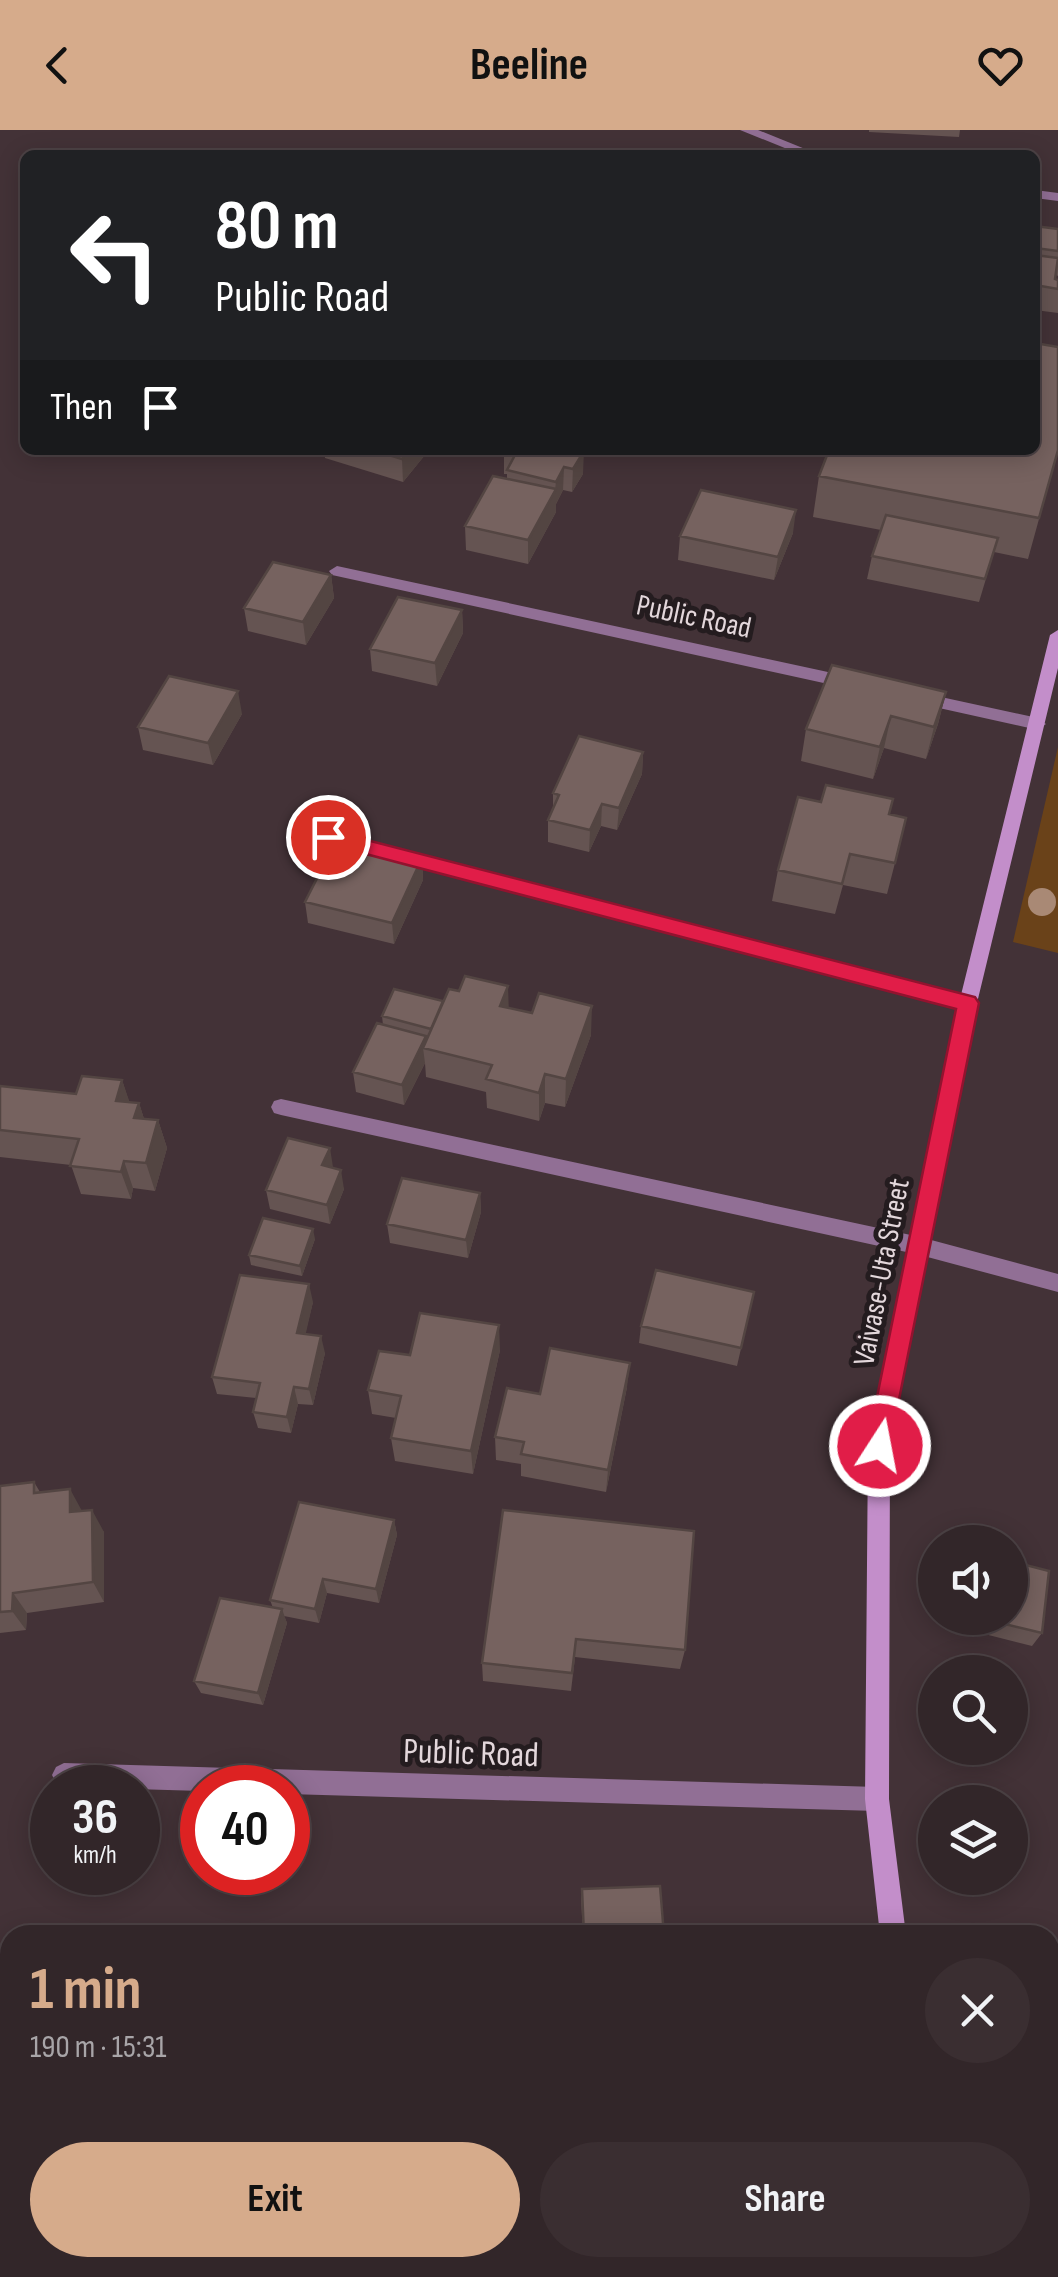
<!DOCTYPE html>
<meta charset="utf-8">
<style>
body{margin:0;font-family:"Sofia Sans Condensed",sans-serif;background:#3a2e31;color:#f1f3f6;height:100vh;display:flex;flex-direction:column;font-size:38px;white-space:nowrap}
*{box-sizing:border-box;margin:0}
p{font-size:32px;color:#a8a5a8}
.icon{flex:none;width:55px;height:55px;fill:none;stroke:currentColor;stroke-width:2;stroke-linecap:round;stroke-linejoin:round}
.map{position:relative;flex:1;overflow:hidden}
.details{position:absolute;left:0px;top:1795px;width:1060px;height:352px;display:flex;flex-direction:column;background:#322629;border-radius:30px 30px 0 0;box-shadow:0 5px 25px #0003,0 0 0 2px #4d4346}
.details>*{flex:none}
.top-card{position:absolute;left:20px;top:20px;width:1020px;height:305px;border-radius:15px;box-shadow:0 5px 25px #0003,0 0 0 2px #4d4346;background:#202124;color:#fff;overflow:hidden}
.controls{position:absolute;left:918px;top:1395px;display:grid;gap:20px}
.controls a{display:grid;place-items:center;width:110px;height:110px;border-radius:50%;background:#322629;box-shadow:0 5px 25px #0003,0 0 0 2px #4d4346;font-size:50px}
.speed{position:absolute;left:30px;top:1635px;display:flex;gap:20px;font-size:50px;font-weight:700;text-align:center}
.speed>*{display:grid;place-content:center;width:130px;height:130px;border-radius:50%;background:#322629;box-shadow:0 5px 25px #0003,0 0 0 2px #4d4346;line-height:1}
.speed small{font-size:25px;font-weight:400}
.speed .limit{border:15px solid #d22;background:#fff;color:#111}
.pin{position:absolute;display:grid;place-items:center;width:85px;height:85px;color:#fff;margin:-42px;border:5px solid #fff;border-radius:50%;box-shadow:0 2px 10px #0007}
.me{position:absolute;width:110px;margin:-55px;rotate:11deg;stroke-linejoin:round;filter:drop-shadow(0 0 8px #0008)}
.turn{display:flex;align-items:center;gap:35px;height:210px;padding:0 30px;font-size:45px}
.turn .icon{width:130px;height:130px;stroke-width:2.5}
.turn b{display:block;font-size:70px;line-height:85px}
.then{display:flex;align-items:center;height:95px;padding:0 30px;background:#0003;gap:20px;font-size:38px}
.round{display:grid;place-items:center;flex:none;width:105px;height:105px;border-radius:52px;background:#3a2e31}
.overview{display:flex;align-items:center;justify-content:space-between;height:170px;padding:0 30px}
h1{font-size:60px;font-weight:700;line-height:75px;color:#d6ab8b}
.cta{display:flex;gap:20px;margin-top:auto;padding:20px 30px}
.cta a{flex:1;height:115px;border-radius:60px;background:#d6ab8b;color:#111;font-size:40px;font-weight:700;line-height:115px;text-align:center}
.cta a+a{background:#3a2e31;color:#f1f3f6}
header{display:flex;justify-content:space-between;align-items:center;height:130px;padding:0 30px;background:#d6ab8b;color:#111;font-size:45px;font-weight:700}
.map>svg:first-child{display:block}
.green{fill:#6a4219}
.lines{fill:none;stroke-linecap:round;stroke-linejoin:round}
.street{fill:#916f95;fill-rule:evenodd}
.secondary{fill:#c38eca;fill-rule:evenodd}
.tree{fill:#a98975}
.wall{fill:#655452}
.shaded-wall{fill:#534542}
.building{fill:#76625f;stroke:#534542;stroke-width:2.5}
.route{fill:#e11d48;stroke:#92132f;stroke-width:2.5}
.labels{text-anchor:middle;stroke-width:10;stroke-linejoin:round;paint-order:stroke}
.street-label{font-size:30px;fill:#e3d7db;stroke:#241c1f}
.near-street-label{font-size:35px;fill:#e3d7db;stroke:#241c1f}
</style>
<header><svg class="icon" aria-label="back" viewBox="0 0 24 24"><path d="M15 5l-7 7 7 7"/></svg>Beeline<svg class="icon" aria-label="heart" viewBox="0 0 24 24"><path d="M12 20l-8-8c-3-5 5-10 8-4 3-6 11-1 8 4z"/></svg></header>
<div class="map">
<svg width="1058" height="2147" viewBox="0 0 1058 2147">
<rect width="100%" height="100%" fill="#433237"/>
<path class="green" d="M 1058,617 L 1058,823 L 1013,812 Z"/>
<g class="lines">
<path class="street" d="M 740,0 L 758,0 L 820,25 L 802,25 Z
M 1035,60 L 1058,63 L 1058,71 L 1035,68 Z
M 337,436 L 851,547 L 859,553 L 851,559 L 332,445 L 329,441 Z
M 918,562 L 1038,588 L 1046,594 L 1038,600 L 912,572 L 910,568 Z
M 327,701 L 367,711 L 370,716 L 361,722 L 321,712 L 318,707 L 321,702 Z
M 399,718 L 968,866 L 977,873 L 968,880 L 393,730 L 390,725 L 393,720 Z
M 281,969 L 920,1107 L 1058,1144 L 1058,1162 L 920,1125 L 281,985 L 274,983 L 271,977 L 274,971 Z
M 64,1633 L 877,1657 L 886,1660 L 889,1669 L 886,1678 L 877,1681 L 288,1664 L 288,1658 L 202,1658 L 202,1661 L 64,1657 L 56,1653 L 52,1645 L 56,1637 Z"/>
<path class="secondary" d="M 1058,500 L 1058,538 L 977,873 L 890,1316 L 889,1669 L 906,1805 L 880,1805 L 865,1669 L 868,1316 L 959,873 L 1050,505 Z
M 924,2138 L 952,2138 L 954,2147 L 926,2147 Z"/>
</g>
<circle class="tree" cx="1042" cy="772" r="14"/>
<path class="wall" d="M 869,0 L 960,0 L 959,7 L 869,2 Z
M 1035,96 L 1058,99 L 1058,146 L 1056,145 L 1055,149 L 1058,159 L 1058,183 L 1035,180 Z
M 324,320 L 429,320 L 403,352 L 325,328 Z
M 504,320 L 581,320 L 583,344 L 572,362 L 563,360 L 556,374 L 556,382 L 528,434 L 466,420 L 465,396 L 507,349 L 507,344 L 504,344 Z
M 1058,320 L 1028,429 L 994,422 L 979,472 L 867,449 L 872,426 L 881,400 L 813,387 L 819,346 Z
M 793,403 L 774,450 L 678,430 L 680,406 Z
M 331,445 L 334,468 L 306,515 L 248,501 L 244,478 Z
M 462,480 L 463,503 L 437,556 L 372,541 L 370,519 Z
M 946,562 L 938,594 L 926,629 L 884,618 L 873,649 L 801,631 L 806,599 Z
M 242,584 L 213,635 L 143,620 L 138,597 Z
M 643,622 L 642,644 L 617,700 L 601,696 L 589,722 L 548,712 L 548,690 L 553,679 L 553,663 Z
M 890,684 L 895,733 L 887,764 L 843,755 L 835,784 L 772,771 L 778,740 Z
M 422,728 L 423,750 L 394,814 L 308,793 L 305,772 Z
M 443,871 L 509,878 L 591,905 L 565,977 L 545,973 L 539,991 L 487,978 L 486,962 L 426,947 L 425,933 L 404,975 L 356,962 L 353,942 L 383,895 L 382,886 Z
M 122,950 L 129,972 L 139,973 L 144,989 L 158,990 L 167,1018 L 155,1061 L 133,1058 L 131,1069 L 81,1064 L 71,1035 L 0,1027 L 0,956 L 76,964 Z
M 333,1038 L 344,1059 L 330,1094 L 270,1079 L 266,1060 Z
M 480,1063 L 481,1082 L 468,1128 L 390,1113 L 387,1094 Z
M 315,1109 L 302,1146 L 251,1135 L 249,1125 Z
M 754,1162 L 737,1236 L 639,1213 L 641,1196 Z
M 313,1172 L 305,1204 L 325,1223 L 313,1275 L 298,1274 L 291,1303 L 258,1298 L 253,1282 L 256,1268 L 217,1264 L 212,1247 Z
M 500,1220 L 473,1344 L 395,1331 L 391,1308 L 396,1288 L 372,1284 L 368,1260 L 410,1225 Z
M 627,1257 L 606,1362 L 521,1346 L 521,1334 L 496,1330 L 495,1307 L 540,1264 Z
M 34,1352 L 40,1362 L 82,1381 L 104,1402 L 104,1472 L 27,1483 L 26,1500 L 0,1503 L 0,1356 Z
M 503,1380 L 685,1520 L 680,1539 L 575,1527 L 571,1561 L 483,1551 L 482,1533 Z
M 394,1390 L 397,1405 L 379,1473 L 327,1463 L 319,1493 L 284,1486 L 287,1493 L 263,1575 L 201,1563 L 194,1551 L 273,1478 L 270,1470 Z
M 942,1488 L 1010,1488 L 1042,1503 L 1032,1516 L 941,1493 Z
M 582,1759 L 664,1805 L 583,1805 L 581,1768 Z"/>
<path class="shaded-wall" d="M 409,320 L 429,320 L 403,352 L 402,329 Z
M 584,321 L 583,344 L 572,362 L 573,339 Z
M 564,337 L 563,360 L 556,374 L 556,382 L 528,434 L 528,410 L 555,360 L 556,352 Z
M 796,380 L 793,403 L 774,450 L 778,427 Z
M 331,445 L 334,468 L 306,515 L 303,492 Z
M 462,480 L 463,503 L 437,556 L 435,533 Z
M 238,561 L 242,584 L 213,635 L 208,613 Z
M 946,562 L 938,594 L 926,629 L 934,597 Z
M 891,586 L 884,618 L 873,649 L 880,617 Z
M 643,622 L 642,644 L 617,700 L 619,678 Z
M 602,674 L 601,696 L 589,722 L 590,700 Z
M 422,728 L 423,750 L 394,814 L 392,793 Z
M 508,856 L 509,885 L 500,876 Z
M 592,876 L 591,905 L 565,977 L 566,949 Z
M 426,906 L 427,919 L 423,918 L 425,933 L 404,975 L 402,955 Z
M 545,944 L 545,973 L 539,991 L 539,963 Z
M 122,950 L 132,979 L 116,971 Z
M 139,973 L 148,1001 L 134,988 Z
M 158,990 L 167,1018 L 155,1061 L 146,1033 Z
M 330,1018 L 333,1037 L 322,1035 Z
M 124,1031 L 133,1058 L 131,1069 L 121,1042 Z
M 341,1040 L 344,1059 L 330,1094 L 327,1075 Z
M 480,1063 L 481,1082 L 468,1128 L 466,1110 Z
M 313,1099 L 315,1109 L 302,1146 L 300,1136 Z
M 309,1154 L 313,1172 L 302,1220 L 297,1203 Z
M 499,1195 L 500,1220 L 473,1344 L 471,1321 Z
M 321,1206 L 325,1223 L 313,1275 L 309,1259 Z
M 630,1233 L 627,1257 L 606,1362 L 608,1340 Z
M 294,1257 L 298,1274 L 291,1303 L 287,1287 Z
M 70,1359 L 82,1381 L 70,1382 Z
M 92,1380 L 104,1402 L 104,1472 L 93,1452 Z
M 394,1390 L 397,1405 L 379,1473 L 376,1459 Z
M 323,1449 L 327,1463 L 319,1493 L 315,1479 Z
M 13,1463 L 27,1483 L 26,1500 L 12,1481 Z
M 282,1479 L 287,1493 L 263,1575 L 258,1563 Z"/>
<path class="building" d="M 1035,96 L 1058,99 L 1058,121 L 1035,118 Z
M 1035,125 L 1058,128 L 1055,149 L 1058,150 L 1058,159 L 1035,155 Z
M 1035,213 L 1058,217 L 1058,320 L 1039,388 L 819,346 L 829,320 L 1035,320 Z
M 373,320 L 409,320 L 402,329 Z
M 504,320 L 581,320 L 584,321 L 573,339 L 564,337 L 556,352 L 507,340 L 516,323 Z
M 493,346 L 556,359 L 528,410 L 465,396 Z
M 701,360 L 796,380 L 778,427 L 680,406 Z
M 886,385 L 998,408 L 985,449 L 872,426 Z
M 273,432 L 331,445 L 303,492 L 244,478 Z
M 398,467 L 462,480 L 435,533 L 370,519 Z
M 832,535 L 946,562 L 934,597 L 891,586 L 880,617 L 806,599 Z
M 169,546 L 238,561 L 208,613 L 138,597 Z
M 579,606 L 643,622 L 619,678 L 602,674 L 590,700 L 548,690 L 559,665 L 553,663 Z
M 826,655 L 893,669 L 889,684 L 906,688 L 895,733 L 850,724 L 842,754 L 778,740 L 798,667 L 821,672 Z
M 337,709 L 422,728 L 392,793 L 305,772 Z
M 465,846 L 508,856 L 500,876 L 532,883 L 539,863 L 592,876 L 566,949 L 545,944 L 539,963 L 486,949 L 492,935 L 423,918 L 449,859 L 459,861 Z
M 394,859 L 443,871 L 431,899 L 382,886 Z
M 377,893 L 426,906 L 402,955 L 353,942 Z
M 82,946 L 122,950 L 116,971 L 139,973 L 134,988 L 158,990 L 146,1033 L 124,1031 L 121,1042 L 70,1036 L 79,1009 L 0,1000 L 0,956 L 76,964 Z
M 288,1008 L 330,1018 L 322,1035 L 341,1040 L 327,1075 L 266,1060 Z
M 402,1048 L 480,1063 L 466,1110 L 387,1094 Z
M 263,1088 L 313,1099 L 300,1136 L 249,1125 Z
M 656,1140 L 754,1162 L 741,1218 L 641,1196 Z
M 240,1145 L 309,1154 L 297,1203 L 321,1206 L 309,1259 L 294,1257 L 287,1287 L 253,1282 L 260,1253 L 212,1247 Z
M 420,1183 L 499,1195 L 471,1321 L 391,1308 L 401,1266 L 368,1260 L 379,1221 L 410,1225 Z
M 550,1218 L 630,1233 L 608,1340 L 521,1324 L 524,1312 L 495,1307 L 507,1258 L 540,1264 Z
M 34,1352 L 34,1363 L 70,1359 L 70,1382 L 92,1380 L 93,1452 L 13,1463 L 12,1481 L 0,1482 L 0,1356 Z
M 299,1372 L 394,1390 L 376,1459 L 323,1449 L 315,1479 L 270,1470 Z
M 503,1380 L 694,1401 L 685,1520 L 576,1509 L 572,1543 L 482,1533 Z
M 1010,1431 L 1049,1441 L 1042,1503 L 980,1488 L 1010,1488 Z
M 220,1468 L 282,1479 L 258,1563 L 194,1551 Z
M 660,1756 L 664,1805 L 584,1805 L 582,1759 Z"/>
<path class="route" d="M 328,700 L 975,867 L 979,873 L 888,1324 L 871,1324 L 867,1316 L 956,879 L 320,712 L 320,702 Z"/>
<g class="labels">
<g class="street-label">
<text transform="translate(694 486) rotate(12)" y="10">Public Road</text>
<text transform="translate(881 1142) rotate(-79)" y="10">Vaivase-Uta Street</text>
</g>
<g class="near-street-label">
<text transform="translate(471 1622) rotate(2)" y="12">Public Road</text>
</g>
</g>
</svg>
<div class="controls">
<a><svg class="icon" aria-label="sound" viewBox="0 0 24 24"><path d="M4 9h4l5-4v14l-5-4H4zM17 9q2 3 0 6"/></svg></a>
<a><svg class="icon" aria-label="search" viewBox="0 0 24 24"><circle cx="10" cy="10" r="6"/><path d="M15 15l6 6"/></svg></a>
<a><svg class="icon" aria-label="layers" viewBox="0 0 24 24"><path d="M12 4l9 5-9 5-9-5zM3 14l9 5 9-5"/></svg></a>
</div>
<div class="speed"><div>36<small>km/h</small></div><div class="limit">40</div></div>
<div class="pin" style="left:328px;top:707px;background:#d93025"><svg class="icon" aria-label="arrive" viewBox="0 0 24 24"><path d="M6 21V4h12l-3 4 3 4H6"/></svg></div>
<svg class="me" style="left:880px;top:1316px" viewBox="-20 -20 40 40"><circle r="17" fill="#e11d48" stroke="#fff" stroke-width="3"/><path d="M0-11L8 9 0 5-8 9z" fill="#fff"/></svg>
<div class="top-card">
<div class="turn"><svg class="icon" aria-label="left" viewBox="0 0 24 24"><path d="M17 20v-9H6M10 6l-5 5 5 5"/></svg><div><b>80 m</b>Public Road</div></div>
<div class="then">Then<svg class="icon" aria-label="arrive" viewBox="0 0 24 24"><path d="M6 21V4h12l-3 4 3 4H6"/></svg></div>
</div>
<section class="details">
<div class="overview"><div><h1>1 min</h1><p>190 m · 15:31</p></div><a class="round"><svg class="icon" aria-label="close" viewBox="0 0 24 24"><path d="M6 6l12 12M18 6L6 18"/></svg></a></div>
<div class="cta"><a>Exit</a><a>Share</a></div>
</section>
</div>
